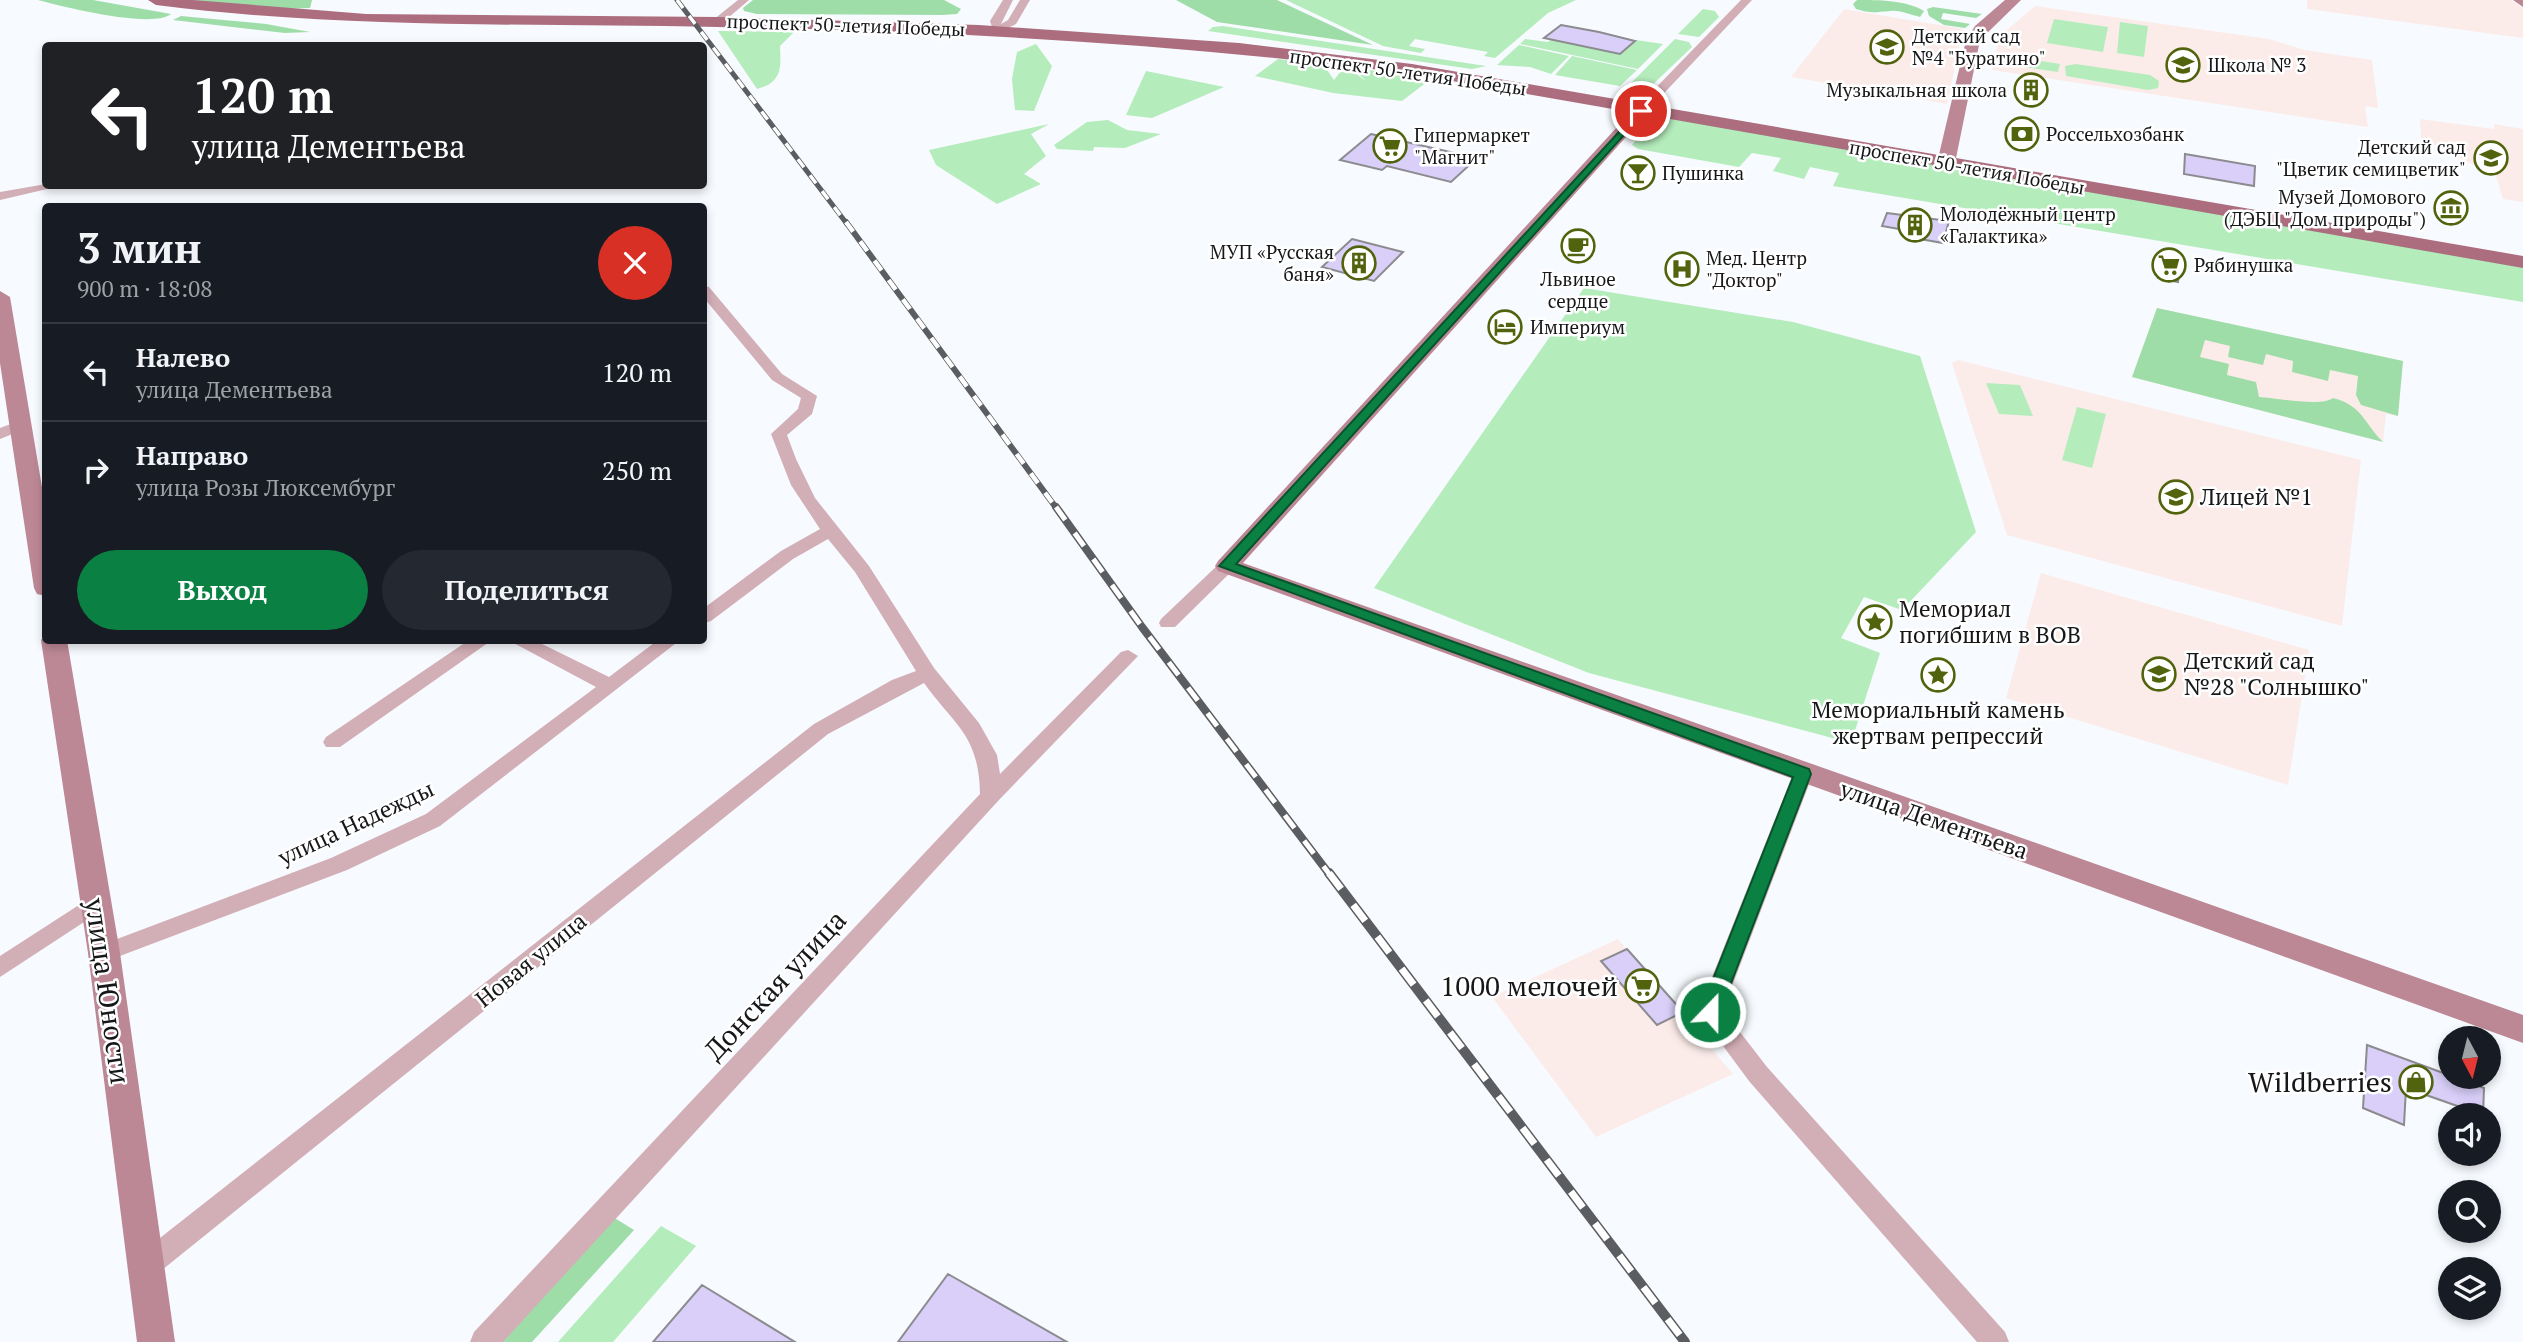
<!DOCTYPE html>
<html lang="ru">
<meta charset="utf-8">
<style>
body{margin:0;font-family:"PT Serif",serif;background:#242831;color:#f1f3f6;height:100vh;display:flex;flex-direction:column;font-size:26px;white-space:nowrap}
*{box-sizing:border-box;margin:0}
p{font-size:23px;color:#9ea1a6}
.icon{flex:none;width:38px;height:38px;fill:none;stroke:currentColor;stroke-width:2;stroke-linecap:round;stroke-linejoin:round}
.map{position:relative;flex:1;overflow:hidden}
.drawer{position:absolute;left:42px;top:203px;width:665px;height:441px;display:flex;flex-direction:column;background:#171b24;border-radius:7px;box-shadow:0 4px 10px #0003}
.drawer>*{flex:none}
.top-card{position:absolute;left:42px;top:42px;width:665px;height:147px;border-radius:7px;box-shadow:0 4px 10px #0003;background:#202124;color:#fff;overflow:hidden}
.needle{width:46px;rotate:173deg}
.buttons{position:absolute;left:2438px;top:1026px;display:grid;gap:14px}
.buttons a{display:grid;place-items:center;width:63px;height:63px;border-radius:50%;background:#171b24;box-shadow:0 4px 10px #0003;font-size:35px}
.pin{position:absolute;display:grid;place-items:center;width:60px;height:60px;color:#fff;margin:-30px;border:4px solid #fff;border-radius:50%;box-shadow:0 2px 7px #0007}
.me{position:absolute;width:77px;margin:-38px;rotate:22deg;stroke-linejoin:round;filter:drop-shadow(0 0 5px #0008)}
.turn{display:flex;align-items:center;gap:24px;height:147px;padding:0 35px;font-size:32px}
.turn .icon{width:91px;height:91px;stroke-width:2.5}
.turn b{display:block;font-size:49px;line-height:60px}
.round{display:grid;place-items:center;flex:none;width:74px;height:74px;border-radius:37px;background:#242831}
.headline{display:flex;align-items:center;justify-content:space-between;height:119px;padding:0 35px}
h1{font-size:42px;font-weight:700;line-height:52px}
.cta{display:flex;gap:14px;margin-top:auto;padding:14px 35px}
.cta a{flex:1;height:80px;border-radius:42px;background:#0b8043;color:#fff;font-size:28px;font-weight:700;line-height:80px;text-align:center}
.cta a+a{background:#242831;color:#f1f3f6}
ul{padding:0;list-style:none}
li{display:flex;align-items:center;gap:21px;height:98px;padding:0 35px;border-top:2px solid #363941}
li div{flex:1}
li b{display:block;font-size:26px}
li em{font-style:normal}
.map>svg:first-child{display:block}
.commercial{fill:#fcece9}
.green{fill:#b4ecbc}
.forest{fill:#9fdda8}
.building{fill:#d9cff9;stroke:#8c8b8f;stroke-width:2}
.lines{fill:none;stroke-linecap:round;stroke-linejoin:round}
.street{fill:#d2aeb6;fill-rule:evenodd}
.secondary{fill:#bc8895;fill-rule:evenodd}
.primary{fill:#ac6d7e;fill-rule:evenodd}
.rail-far3-casing{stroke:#5c5d60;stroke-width:5}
.rail-far2-casing{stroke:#5c5d60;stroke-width:6}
.rail-far1-casing{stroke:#5c5d60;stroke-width:8}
.rail-casing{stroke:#5c5d60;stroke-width:10}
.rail-far3{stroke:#fff;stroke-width:3.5;stroke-dasharray:10;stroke-linecap:butt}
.rail-far2{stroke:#fff;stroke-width:4.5;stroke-dasharray:12;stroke-linecap:butt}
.rail-far1{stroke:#fff;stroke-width:5;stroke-dasharray:16;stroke-linecap:butt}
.rail{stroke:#fff;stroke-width:7;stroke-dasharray:20;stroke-linecap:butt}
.route{fill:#0b8043;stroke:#07532c;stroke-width:2}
.labels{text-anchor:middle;stroke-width:5;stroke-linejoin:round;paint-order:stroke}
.far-street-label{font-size:19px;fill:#161719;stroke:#fff}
.far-poi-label{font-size:19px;fill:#161719;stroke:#fff;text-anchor:start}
.poi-label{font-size:23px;fill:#161719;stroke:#fff;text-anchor:start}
.street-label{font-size:23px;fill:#161719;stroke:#fff}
.near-street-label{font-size:28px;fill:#161719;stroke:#fff}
.near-poi-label{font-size:28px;fill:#161719;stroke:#fff;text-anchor:end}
</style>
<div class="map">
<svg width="2523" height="1342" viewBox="0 0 2523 1342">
<rect width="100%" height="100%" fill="#f7fafe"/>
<path class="commercial" d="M 2307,0 L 2511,0 L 2523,8 L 2523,38 L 2307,9 Z
M 2035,6 L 2269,39 L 2304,50 L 2372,60 L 2378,108 L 2365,106 L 2368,127 L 1992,70 L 2000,36 Z
M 1844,9 L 1963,29 L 1947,104 L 1791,77 Z
M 2420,119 L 2494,129 L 2494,124 L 2523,129 L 2523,202 L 2503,199 L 2496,176 L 2421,139 Z
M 2157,308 L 2403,361 L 2398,416 L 2386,414 L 2383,442 L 2132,377 Z
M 1958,360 L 2361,460 L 2342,626 L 2007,535 L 1952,363 Z
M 2041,573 L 2309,650 L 2288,785 L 2006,698 Z
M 1618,939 L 1733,1074 L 1596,1137 L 1492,997 Z"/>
<path class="green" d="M 1286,0 L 1576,0 L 1548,13 L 1495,58 L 1484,56 L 1488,52 L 1415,39 L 1409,46 L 1425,49 L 1421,53 L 1383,46 Z
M 1703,9 L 1715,11 L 1719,17 L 1699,37 L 1678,34 Z
M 2054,19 L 2108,27 L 2103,52 L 2047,43 Z
M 2120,22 L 2148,26 L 2144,57 L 2117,53 Z
M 1223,26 L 1486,66 L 1472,69 L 1208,31 L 1213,27 Z
M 718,31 L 794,32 L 780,46 C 781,69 782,82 757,89 Z
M 1525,39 L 1548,42 L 1552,39 L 1620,54 L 1636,40 L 1663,44 L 1638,69 L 1520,44 Z
M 1675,39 L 1689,42 L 1692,47 L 1647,90 L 1627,87 Z
M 1036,44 L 1052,66 L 1034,111 L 1015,110 L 1012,79 L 1017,52 Z
M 1519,45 L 1569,56 L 1551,74 L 1530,67 L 1497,65 Z
M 1572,56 L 1637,70 L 1620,86 L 1555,75 Z
M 2011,56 L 2060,64 L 2058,72 L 2009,65 Z
M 1278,59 L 1323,64 L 1334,80 L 1345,66 L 1366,81 L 1353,68 L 1432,78 L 1402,101 L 1333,93 L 1255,76 Z
M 2076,64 L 2150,75 L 2159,81 L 2158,88 L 2148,90 L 2066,76 L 2065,66 Z
M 1146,71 L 1224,87 L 1152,118 L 1126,115 Z
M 1653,115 L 2523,264 L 2523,302 L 1833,186 L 1839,173 L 1810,167 L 1804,179 L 1773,171 L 1781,158 L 1752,153 L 1739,167 L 1638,149 L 1632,145 Z
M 1108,120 L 1127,130 L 1161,134 L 1125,148 L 1094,147 L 1093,151 L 1057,149 L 1054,145 L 1087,122 Z
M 1049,124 L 1031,134 L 1046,156 L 1024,174 L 1041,184 L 997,204 L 936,165 L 929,150 Z
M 1584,288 L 1793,322 L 1920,356 L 1976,532 L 1902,610 L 1864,597 L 1841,638 L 1880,653 L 1851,743 L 1589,673 L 1374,588 Z
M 1986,383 L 2020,385 L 2033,416 L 1999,414 Z
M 2077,407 L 2106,414 L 2092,468 L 2062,460 Z
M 661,1226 L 696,1246 L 613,1342 L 558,1342 Z"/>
<path class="forest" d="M 38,0 L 93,0 L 171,14 C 153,29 63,7 38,0 Z
M 190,0 L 312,0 L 310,8 L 277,9 Z
M 753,0 L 944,0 L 961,9 L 957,14 L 942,15 L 757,14 L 744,11 L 743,8 Z
M 1176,0 L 1277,0 L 1373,45 L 1217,22 Z
M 1857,0 C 1879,0 1906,0 1924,11 L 1920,17 C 1911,15 1900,10 1891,11 C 1875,12 1872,14 1856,9 L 1853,4 Z
M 1933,7 L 1982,14 L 1976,18 L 1943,13 L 1941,19 L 1970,24 L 1965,28 L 1944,25 L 1929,16 L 1927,9 Z
M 181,16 L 266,24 L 310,32 L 285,33 L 173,20 Z
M 2157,308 L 2403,361 L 2398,416 L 2361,405 L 2356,395 L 2358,376 L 2330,370 L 2328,381 L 2292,372 L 2293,361 L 2266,354 L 2263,365 L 2228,357 L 2230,346 L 2205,340 L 2200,357 L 2229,364 L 2227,375 L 2256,382 L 2259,397 C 2276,398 2322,407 2333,398 C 2363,406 2363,422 2383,442 L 2132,377 Z
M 613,1217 L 634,1230 L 532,1342 L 498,1342 Z"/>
<path class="building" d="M 1561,25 L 1599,32 L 1635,41 L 1620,54 L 1544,38 Z
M 1371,134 L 1477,158 L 1451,182 L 1387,166 L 1382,170 L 1340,160 Z
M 2185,154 L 2255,166 L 2254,186 L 2184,174 Z
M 1887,213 L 1949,221 L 1943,243 L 1914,238 L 1916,232 L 1882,226 Z
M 1352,239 L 1403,252 L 1374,281 L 1322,267 Z
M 2160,261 L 2180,264 L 2178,282 L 2158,278 Z
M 1627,949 L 1683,1012 L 1657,1025 L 1601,961 Z
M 2367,1045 L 2484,1088 L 2483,1115 L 2406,1088 L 2404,1125 L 2363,1108 Z
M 948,1274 L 1067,1342 L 898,1342 Z
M 702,1285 L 795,1342 L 653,1342 Z"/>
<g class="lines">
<path class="street" d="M 738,0 L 749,0 L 721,24 L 713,24 L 713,20 Z
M 1003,0 L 1013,0 L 1001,24 L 1008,20 L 1020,0 L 1030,0 L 1016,24 L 998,33 L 993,30 L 990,21 Z
M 1741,0 L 1752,0 L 1651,107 L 1643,107 L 1643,101 Z
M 46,184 L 60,186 L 0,200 L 0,192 Z
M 704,286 L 709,287 L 782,374 L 817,396 L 812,414 L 787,435 L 796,459 L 815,498 L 869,566 L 934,668 L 979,723 L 997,755 L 1000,774 L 1121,652 L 1128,650 L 1138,656 L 998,801 L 503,1342 L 470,1342 L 474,1332 L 980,794 C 979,735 955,726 924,683 L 828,734 L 157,1274 L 147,1278 L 137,1274 L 133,1265 L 137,1256 L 814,724 L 892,680 L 916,671 L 855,572 L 828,539 L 793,559 L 711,621 L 704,623 L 704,608 L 781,551 L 820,529 L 791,485 L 771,434 L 798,409 L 801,398 L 772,380 L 704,298 Z
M 19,421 L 27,426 L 25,429 L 0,439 L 0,428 Z
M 1227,560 L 1236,566 L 1233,570 L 1175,627 L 1161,627 L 1159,623 L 1161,619 L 1221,562 Z
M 469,640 L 492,640 L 340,747 L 326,747 L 323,742 L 326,737 Z
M 508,640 L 534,640 L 609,677 L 658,640 L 680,640 L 440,826 L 347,870 L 112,959 L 104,962 L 96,959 L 93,953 L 96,947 L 331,858 L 426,814 L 596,687 Z
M 1803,767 L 1810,769 L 1813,774 L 1723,1010 L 1767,1067 L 2005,1332 L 2009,1342 L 1977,1342 L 1749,1081 L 1698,1012 L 1793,774 L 1796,769 Z
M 96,894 L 104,897 L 107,903 L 104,909 L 0,977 L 0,956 Z"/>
<path class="secondary" d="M 2005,0 L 2021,0 L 1980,40 L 1955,163 L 1952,167 L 1940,167 L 1937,163 L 1966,40 L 1975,26 Z
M 2513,0 L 2523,0 L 2523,7 Z
M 1647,99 L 1653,101 L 1653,107 L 1243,563 L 2523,1015 L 2523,1043 L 1218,571 L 1215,566 L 1218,561 L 1641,101 Z
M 0,291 L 10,297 L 46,511 L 46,596 L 37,594 L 34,588 L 0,363 Z
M 46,634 L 46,640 L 67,640 L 120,953 L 175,1342 L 137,1342 L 88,953 L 41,640 Z"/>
<path class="primary" d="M 148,0 L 193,0 L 366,14 L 718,17 L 979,25 L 1239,43 L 1412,64 L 2523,256 L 2523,268 L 1412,74 C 1182,44 950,31 718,27 C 530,23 343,29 156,5 Z"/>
<defs>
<path id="rail-far3" d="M 677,0 L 847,224"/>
<path id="rail-far2" d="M 846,222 L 1057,509"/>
<path id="rail-far1" d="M 1056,507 L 1142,627 L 1330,875"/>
<path id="rail" d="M 1329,873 L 1685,1342"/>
</defs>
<use href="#rail-far3" class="rail-far3-casing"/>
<use href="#rail-far2" class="rail-far2-casing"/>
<use href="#rail-far1" class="rail-far1-casing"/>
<use href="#rail" class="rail-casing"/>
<use href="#rail-far3" class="rail-far3"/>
<use href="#rail-far2" class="rail-far2"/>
<use href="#rail-far1" class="rail-far1"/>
<use href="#rail" class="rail"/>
</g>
<path class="route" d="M 1641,108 L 1644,113 L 1236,564 L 1809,769 L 1811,774 L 1720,1012 L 1717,1018 L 1703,1018 L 1700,1012 L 1793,777 L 1219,566 Z"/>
<defs>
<symbol id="school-ring" viewBox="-11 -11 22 22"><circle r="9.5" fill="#fff" stroke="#51640d" stroke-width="1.5"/><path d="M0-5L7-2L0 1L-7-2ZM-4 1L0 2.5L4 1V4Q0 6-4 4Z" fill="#51640d"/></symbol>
<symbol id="building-ring" viewBox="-11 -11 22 22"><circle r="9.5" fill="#fff" stroke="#51640d" stroke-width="1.5"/><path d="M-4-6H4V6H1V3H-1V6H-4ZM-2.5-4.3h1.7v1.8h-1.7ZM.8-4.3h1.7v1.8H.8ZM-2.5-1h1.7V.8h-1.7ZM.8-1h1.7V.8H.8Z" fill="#51640d"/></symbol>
<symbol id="bank-ring" viewBox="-11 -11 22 22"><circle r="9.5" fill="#fff" stroke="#51640d" stroke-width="1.5"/><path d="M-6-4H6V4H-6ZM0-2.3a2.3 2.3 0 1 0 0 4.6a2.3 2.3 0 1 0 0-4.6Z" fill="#51640d"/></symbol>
<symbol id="supermarket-ring" viewBox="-11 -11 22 22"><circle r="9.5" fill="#fff" stroke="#51640d" stroke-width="1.5"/><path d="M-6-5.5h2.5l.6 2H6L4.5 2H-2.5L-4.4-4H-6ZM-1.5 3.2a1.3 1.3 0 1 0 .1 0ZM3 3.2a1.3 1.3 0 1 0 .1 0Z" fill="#51640d"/></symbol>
<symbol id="bar-ring" viewBox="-11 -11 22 22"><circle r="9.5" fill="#fff" stroke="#51640d" stroke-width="1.5"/><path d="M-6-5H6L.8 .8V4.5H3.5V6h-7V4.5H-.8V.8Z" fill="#51640d"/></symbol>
<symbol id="museum-ring" viewBox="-11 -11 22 22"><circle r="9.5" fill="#fff" stroke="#51640d" stroke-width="1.5"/><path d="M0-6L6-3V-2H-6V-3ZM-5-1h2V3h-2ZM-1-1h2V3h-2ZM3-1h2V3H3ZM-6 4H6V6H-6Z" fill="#51640d"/></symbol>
<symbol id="cafe-ring" viewBox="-11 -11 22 22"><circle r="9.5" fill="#fff" stroke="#51640d" stroke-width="1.5"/><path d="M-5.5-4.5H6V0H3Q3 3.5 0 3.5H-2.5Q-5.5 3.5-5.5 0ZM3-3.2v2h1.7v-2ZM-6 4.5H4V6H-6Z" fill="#51640d"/></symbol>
<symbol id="hospital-ring" viewBox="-11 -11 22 22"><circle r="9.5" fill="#fff" stroke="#51640d" stroke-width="1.5"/><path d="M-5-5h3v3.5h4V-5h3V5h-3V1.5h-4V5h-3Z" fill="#51640d"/></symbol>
<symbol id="hotel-ring" viewBox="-11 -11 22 22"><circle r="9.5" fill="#fff" stroke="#51640d" stroke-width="1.5"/><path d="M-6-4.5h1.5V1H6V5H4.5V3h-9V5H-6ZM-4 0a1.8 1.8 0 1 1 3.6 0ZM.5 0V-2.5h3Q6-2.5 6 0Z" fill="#51640d"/></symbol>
<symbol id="sight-ring" viewBox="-11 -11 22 22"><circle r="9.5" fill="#fff" stroke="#51640d" stroke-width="1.5"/><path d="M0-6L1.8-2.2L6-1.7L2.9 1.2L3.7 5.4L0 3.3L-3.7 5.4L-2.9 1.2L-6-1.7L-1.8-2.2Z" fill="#51640d"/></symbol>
<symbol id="shop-ring" viewBox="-11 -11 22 22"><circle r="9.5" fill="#fff" stroke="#51640d" stroke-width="1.5"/><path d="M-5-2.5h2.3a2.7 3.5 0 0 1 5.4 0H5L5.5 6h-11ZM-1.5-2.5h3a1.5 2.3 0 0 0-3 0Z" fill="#51640d"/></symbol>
</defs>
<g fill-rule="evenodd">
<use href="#school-ring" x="1868" y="28" width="38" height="38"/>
<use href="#school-ring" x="2164" y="46" width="38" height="38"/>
<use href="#building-ring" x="2012" y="71" width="38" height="38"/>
<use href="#bank-ring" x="2003" y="115" width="38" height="38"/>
<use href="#supermarket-ring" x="1371" y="127" width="38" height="38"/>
<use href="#school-ring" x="2472" y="139" width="38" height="38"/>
<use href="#bar-ring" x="1619" y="154" width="38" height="38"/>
<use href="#museum-ring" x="2432" y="189" width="38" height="38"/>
<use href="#building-ring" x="1896" y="206" width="38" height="38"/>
<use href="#cafe-ring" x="1559" y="227" width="38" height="38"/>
<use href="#building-ring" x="1340" y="244" width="38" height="38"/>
<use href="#supermarket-ring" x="2150" y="246" width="38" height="38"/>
<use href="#hospital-ring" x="1663" y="250" width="38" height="38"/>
<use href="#hotel-ring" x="1486" y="308" width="38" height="38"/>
<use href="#school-ring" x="2157" y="478" width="38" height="38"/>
<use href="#sight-ring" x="1856" y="603" width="38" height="38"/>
<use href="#school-ring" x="2140" y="655" width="38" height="38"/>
<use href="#sight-ring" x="1919" y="656" width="38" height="38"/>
<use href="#supermarket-ring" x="1623" y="967" width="38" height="38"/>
<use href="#shop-ring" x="2397" y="1063" width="38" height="38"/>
</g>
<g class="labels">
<g class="far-street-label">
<text transform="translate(846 25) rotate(2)" y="7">проспект 50-летия Победы</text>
<text transform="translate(1408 72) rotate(8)" y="7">проспект 50-летия Победы</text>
<text transform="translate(1967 167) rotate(10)" y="7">проспект 50-летия Победы</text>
</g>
<g class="far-poi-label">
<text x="1912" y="43">Детский сад<tspan x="1912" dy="22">№4 "Буратино"</tspan></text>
<text x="2208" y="72">Школа № 3</text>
<text x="2007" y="97" text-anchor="end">Музыкальная школа</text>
<text x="2046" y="141">Россельхозбанк</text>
<text x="1414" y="142">Гипермаркет<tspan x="1414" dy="22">"Магнит"</tspan></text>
<text x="2466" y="154" text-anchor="end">Детский сад<tspan x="2466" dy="22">"Цветик семицветик"</tspan></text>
<text x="1662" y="180">Пушинка</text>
<text x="2426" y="204" text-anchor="end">Музей Домового<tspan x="2426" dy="22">(ДЭБЦ "Дом природы")</tspan></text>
<text x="1940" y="221">Молодёжный центр<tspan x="1940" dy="22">«Галактика»</tspan></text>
<text x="1334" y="259" text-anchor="end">МУП «Русская<tspan x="1334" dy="22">баня»</tspan></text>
<text x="1706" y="265">Мед. Центр<tspan x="1706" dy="22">"Доктор"</tspan></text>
<text x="2194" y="272">Рябинушка</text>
<text x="1578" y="286" text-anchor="middle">Львиное<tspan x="1578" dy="22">сердце</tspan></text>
<text x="1530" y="334">Империум</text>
</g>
<g class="poi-label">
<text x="2200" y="505">Лицей №1</text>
<text x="1899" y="617">Мемориал<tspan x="1899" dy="26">погибшим в ВОВ</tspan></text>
<text x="2184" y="669">Детский сад<tspan x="2184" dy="26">№28 "Солнышко"</tspan></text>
<text x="1938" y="718" text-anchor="middle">Мемориальный камень<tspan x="1938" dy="26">жертвам репрессий</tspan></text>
</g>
<g class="street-label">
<text transform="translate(1934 820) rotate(19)" y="8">улица Дементьева</text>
<text transform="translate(356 823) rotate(-25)" y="8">улица Надежды</text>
<text transform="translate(531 960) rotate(-39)" y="8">Новая улица</text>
</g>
<g class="near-street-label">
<text transform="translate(775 985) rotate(-47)" y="10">Донская улица</text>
<text transform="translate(108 991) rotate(82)" y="10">улица Юности</text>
</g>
<g class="near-poi-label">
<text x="1618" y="996">1000 мелочей</text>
<text x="2392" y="1092">Wildberries</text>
</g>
</g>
</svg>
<div class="buttons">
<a><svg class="needle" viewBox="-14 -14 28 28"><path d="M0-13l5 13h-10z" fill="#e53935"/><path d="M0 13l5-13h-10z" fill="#9ea1a6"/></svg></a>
<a><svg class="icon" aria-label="sound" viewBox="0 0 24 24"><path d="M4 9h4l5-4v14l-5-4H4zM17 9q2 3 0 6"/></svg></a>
<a><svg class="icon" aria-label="search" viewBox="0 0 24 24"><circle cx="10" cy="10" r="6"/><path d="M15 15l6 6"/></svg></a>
<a><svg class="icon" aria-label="layers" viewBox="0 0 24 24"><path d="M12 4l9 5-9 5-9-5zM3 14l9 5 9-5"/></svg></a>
</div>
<div class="pin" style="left:1641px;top:111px;background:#d93025"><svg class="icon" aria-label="arrive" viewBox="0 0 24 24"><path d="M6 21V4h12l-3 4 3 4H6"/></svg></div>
<svg class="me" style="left:1710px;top:1012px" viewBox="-20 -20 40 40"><circle r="17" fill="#0b8043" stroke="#fff" stroke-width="3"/><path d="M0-11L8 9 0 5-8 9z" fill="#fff"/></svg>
<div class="top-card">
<div class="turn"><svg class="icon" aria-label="left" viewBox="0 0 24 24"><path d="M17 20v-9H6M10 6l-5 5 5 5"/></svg><div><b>120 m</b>улица Дементьева</div></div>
</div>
<section class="drawer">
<div class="headline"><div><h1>3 мин</h1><p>900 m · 18:08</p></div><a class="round" style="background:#d93025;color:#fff"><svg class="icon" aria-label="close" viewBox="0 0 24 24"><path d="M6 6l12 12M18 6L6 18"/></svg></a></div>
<ul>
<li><svg class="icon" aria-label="left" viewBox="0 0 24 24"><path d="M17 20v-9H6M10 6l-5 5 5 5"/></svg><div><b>Налево</b><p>улица Дементьева</p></div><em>120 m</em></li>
<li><svg class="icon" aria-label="right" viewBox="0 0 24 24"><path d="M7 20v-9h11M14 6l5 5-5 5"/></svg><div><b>Направо</b><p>улица Розы Люксембург</p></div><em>250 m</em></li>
</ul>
<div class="cta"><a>Выход</a><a>Поделиться</a></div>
</section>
</div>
